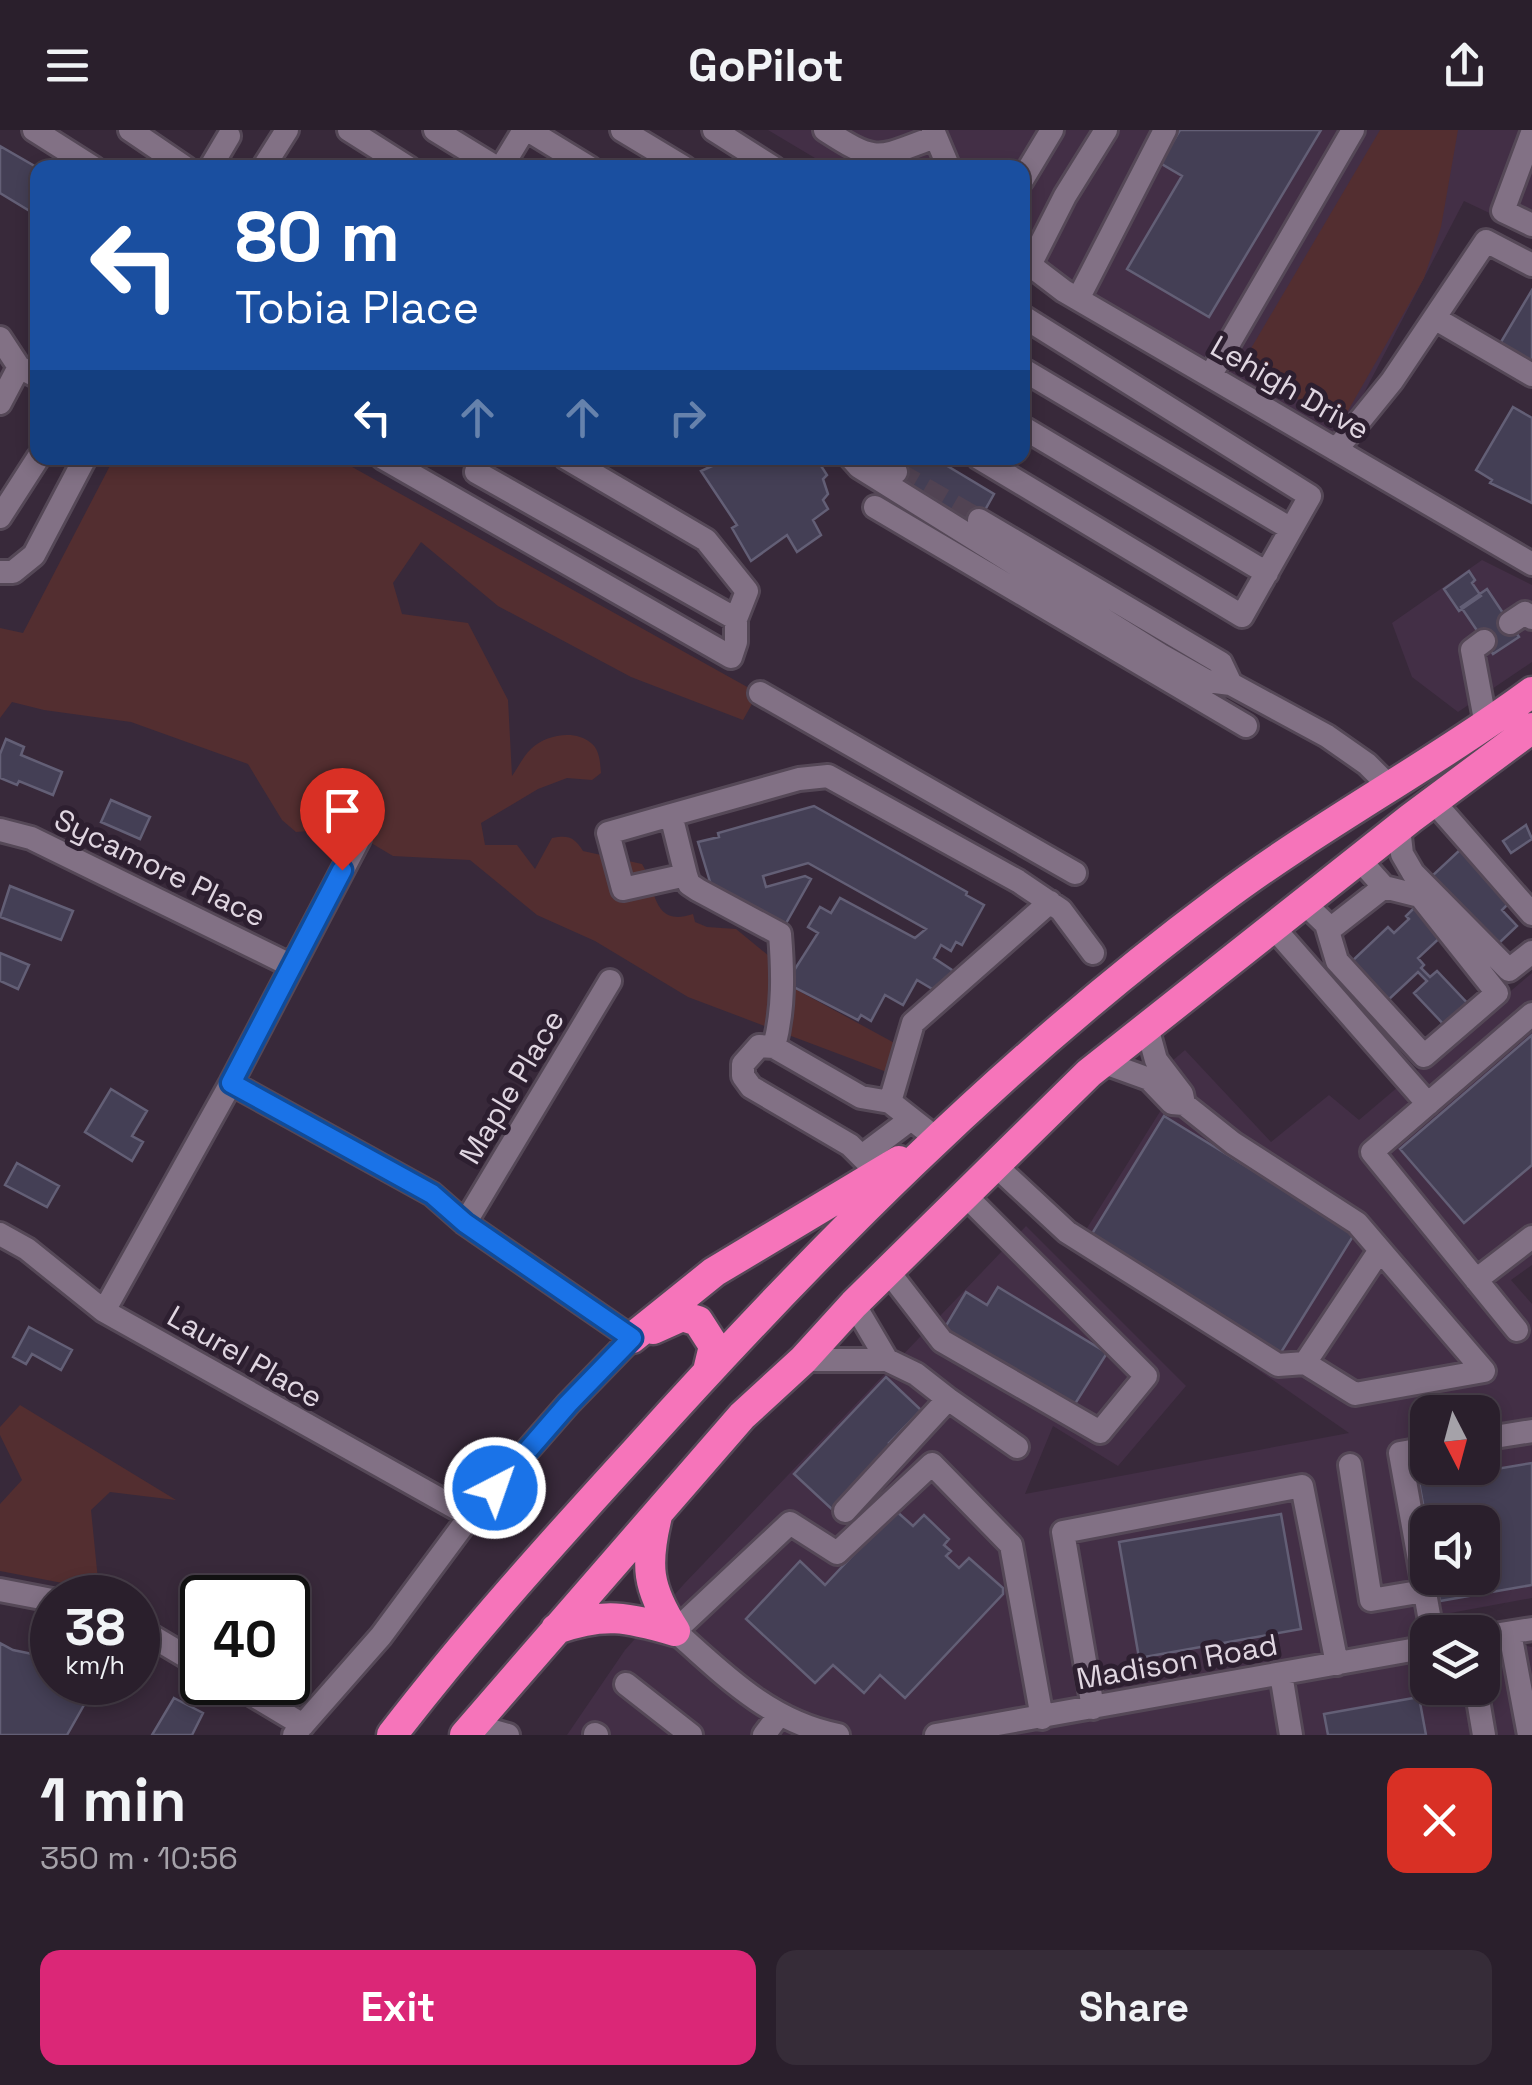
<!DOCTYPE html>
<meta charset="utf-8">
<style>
body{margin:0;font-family:"Space Grotesk",sans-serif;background:#362c38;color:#f1f3f6;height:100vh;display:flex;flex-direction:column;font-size:38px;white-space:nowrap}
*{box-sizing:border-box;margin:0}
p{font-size:32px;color:#a5a2a9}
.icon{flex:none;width:55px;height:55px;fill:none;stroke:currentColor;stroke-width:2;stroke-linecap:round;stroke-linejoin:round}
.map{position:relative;height:1605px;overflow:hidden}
.details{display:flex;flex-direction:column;background:#2a1f2c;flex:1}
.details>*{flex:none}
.top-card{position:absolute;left:30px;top:30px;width:1000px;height:305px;border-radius:20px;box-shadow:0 5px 15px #0003,0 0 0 2px #463d48;background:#1a4fa0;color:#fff;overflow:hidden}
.needle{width:65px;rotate:174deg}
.buttons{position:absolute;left:1410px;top:1265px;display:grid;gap:20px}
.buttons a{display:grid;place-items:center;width:90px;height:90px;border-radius:20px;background:#2a1f2c;box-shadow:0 5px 15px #0003,0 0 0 2px #463d48;font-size:50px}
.speed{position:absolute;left:30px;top:1445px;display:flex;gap:20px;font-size:50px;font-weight:700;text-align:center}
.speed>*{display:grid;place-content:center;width:130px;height:130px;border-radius:50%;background:#2a1f2c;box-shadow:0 5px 15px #0003,0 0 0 2px #463d48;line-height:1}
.speed small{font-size:25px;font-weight:400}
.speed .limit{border:5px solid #111;border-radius:15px;background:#fff;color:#111}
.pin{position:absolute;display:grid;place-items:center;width:85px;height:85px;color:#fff;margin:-102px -42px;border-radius:50% 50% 50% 0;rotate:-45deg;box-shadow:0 0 10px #0007}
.pin .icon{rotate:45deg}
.me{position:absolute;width:110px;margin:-55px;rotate:41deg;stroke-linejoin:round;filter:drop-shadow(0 0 8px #0008)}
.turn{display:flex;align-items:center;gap:35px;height:210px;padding:0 40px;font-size:45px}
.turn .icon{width:130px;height:130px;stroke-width:2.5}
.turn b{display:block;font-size:70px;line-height:85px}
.lanes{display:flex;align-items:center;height:95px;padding:0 40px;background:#0003;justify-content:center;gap:50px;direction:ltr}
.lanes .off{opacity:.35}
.round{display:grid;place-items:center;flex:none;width:105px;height:105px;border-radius:20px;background:#362c38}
.summary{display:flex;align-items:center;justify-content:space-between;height:170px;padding:0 40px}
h1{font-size:60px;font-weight:700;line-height:75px}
.primary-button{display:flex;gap:20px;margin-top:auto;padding:20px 40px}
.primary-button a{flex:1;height:115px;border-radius:20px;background:#db2777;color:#fff;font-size:40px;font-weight:700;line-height:115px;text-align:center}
.primary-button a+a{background:#362c38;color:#f1f3f6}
header{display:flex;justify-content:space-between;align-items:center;height:130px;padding:0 40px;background:#2a1f2c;font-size:45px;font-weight:700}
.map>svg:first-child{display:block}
.built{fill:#432f46;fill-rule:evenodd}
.green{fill:#532e30}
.building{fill:#443f55;stroke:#635f76;stroke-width:2.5}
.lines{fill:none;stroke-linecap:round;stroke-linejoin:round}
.minor-tunnel{stroke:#514353;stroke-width:22;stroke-dasharray:22 11;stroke-linecap:butt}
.minor-casing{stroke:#554857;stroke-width:28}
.highway-casing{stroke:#554857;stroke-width:35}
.minor{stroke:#827185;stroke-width:22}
.highway{stroke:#f674ba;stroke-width:30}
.route-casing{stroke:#114b97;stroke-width:25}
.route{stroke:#1a73e8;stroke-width:18}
.labels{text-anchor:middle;stroke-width:10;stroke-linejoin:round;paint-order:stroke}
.street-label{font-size:30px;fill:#e0d6e1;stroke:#2d1f30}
</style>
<header><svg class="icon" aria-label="menu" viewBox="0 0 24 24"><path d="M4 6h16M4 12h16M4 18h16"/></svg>GoPilot<svg class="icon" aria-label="share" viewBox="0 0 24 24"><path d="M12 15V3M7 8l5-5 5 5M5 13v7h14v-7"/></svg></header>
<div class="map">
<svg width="1532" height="1605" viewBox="0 0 1532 1605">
<rect width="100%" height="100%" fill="#38293a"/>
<path class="built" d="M 768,0 L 1532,0 L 1532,103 L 1464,71 L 1337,315 L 1023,124 L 1022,38 L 830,37 Z
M 1482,430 L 1532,455 L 1532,532 L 1458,582 L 1412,547 L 1392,493 Z
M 1532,843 L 1532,1135 L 1511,1150 L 1532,1174 L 1532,1468 L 1418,1489 L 1470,1502 L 1428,1502 L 1428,1558 L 1482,1558 L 1483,1506 L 1532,1517 L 1532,1605 L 567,1605 L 625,1520 L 684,1454 L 1026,1096 L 1186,1256 L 1118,1336 L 1053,1296 L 1025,1364 L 1349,1303 L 1077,1114 L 1161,980 L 1139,959 L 1185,920 L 1271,1012 L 1329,965 L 1359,990 ZM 1428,1282 L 1482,1282 L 1482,1338 L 1428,1338 ZM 1428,1392 L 1482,1392 L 1482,1448 L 1428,1448 Z"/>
<path class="green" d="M 1380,0 L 1458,0 L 1441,97 L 1424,148 L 1341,293 L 1240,237 Z
M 114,328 L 336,328 L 758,563 L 743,590 L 631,547 L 498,476 L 421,412 L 393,453 L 402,484 L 468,493 L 508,570 L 512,646 C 518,638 523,626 531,619 C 545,605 575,599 591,613 C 600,620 600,633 601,643 L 592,650 L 567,648 L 538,659 L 481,693 L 485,715 L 517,715 L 535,739 L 552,708 C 569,705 574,707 583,721 L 642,734 C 657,758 651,798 693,784 L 695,792 L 707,797 L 736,799 L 786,840 L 786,854 L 900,916 L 892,944 L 688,867 L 595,811 L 537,785 L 470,730 L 393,726 L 346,698 L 296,702 L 282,690 L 248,634 L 131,592 L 44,580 L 12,572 L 0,588 L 0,498 L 23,503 Z
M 20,1275 L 176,1370 L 110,1362 L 91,1380 L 99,1460 L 0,1441 L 0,1374 L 22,1350 L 0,1305 L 0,1297 Z"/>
<path class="building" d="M 1180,0 L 1321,0 L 1209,187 L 1127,139 L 1182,46 L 1160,33 Z
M 0,16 L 38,38 L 38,86 L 0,63 Z
M 1532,160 L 1532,237 L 1498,217 Z
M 1513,277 L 1532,288 L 1532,373 L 1490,353 L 1492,350 L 1476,340 Z
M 698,328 L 816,328 L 827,345 L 823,349 L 828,364 L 823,370 L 828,379 L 813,390 L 821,405 L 797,422 L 787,405 L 751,431 L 732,398 L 737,395 L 701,341 L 712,336 Z
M 905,328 L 934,328 L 994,364 L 975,398 L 892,349 Z
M 1469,441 L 1475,450 L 1472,453 L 1481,466 L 1459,481 L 1444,459 Z
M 1487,459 L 1519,507 L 1493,524 L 1461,477 Z
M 6,609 L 24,617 L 21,625 L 62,642 L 53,665 L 19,651 L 17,655 L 0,648 L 0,624 Z
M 111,670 L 150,687 L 140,709 L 101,692 Z
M 814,676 L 967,762 L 966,765 L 984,775 L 962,815 L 956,812 L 951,821 L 941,815 L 934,828 L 958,844 L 939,863 L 917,850 L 903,875 L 885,865 L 871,891 L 861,885 L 858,890 L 786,853 L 818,803 L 808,797 L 820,777 L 831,783 L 840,768 L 915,808 L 926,799 L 808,733 L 763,746 L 766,757 L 805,746 L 811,749 L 785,795 L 711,755 L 698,712 L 719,707 L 718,703 Z
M 1526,695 L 1532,709 L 1511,723 L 1503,711 Z
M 1462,718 L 1511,771 L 1502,780 L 1517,796 L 1497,815 L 1432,746 Z
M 10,756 L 73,781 L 61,810 L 0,787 Z
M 1418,774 L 1445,803 L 1418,828 L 1424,835 L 1421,838 L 1430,847 L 1437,841 L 1471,877 L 1448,899 L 1414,863 L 1427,851 L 1418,842 L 1386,872 L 1350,833 L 1388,797 L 1394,803 L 1409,789 L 1406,786 Z
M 0,823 L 29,835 L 18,859 L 0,851 Z
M 1532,905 L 1532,1035 L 1464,1093 L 1400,1019 Z
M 111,959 L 147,981 L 132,1006 L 143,1012 L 132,1031 L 85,1002 Z
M 1164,986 L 1355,1103 L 1280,1224 L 1090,1107 Z
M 17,1033 L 59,1056 L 47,1077 L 5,1055 Z
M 998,1157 L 1107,1223 L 1073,1277 L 944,1199 L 966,1162 L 987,1175 Z
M 29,1197 L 72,1220 L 61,1240 L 32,1224 L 26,1234 L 13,1227 Z
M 886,1247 L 921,1280 L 889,1313 L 896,1320 L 836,1383 L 794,1344 Z
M 1532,1333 L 1532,1455 L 1440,1471 L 1435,1448 L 1482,1448 L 1482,1392 L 1428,1392 L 1428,1401 L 1419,1352 Z
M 895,1380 L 913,1396 L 924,1385 L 949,1409 L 944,1415 L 951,1421 L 946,1426 L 959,1438 L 969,1428 L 1003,1458 L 1003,1464 L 905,1568 L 880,1545 L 864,1563 L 833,1535 L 815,1553 L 746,1489 L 800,1431 L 825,1455 Z
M 1281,1384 L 1301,1499 L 1139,1528 L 1119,1412 Z
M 0,1513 L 13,1520 L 52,1528 L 52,1552 L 97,1552 L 67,1605 L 0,1605 Z
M 1419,1567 L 1426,1605 L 1328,1605 L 1324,1584 Z
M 174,1568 L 203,1583 L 192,1605 L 152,1605 Z"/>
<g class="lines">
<path class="minor-tunnel" d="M 896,342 L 979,390"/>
<defs>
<path id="minor" d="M 34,0 L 94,38
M 130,0 L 186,38
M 349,0 L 409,38
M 435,0 L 497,38
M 528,0 L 590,38
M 622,0 L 685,38
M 714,0 L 774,38
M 825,0 C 879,35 877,28 935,7
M 933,0 L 949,38
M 1532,3 L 1503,81 L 1532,95
M 210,38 L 229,6
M 263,38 L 287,0
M 501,38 L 524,0
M 1022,50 L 1052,0
M 1022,129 L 1064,161 L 1532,434
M 1030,135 L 1065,66 L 1106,0
M 1078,169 L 1165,0
M 1436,189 L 1532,245
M 0,208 L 19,237 L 38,247
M 1022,239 L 1291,399
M 1210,246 L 1353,0
M 0,273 L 19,237
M 1022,297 L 1267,443
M 1336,320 L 1392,251 L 1486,111 L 1532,135
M 383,328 L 731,527 L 736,512 L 736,489
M 480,328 L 476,342 L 736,489 L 747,461 L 706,410 L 566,328
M 851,328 L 859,337 L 1161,525 L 1207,551 L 1231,554 L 1327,606 L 1367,634 L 1390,657
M 875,328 L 896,342
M 979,328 L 1242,486 L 1310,366 L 1022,186
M 875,377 L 1246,596
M 0,387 L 38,328
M 979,390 L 1221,533 L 1231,554
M 0,442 L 13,442 L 34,425 L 85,328
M 1510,493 L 1525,483 L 1532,488
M 1484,511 L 1472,520 L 1486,595
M 760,563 L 1075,743
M 1433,671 L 1532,784
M 671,685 L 608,703 L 623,759 L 686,745 L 671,685 L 799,649 L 828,646 L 1018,751 L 1061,780 L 1093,823
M 1399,698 L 1402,724 L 1413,743 L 1509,840 L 1532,822
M 0,700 L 31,708 L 292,836
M 686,745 L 689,754 L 698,760 L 780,804 C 783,842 784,879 774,917
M 1304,773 L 1326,794 L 1337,831 L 1424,926 L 1497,863 L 1420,766 L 1384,757 L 1359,729
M 1273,797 L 1428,974
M 1329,800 L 1384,757
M 1102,932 L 1149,949 L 1172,973 L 1184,974 L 1182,964 L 1156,930 L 1147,897
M 231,953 L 432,1064 L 465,1093 L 632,1208 L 568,1274 L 470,1386 L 381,1506 L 294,1605
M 937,1009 L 890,972 L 913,893 L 1050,772
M 862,1026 L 911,989
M 995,1035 L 1067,1102 L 1278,1235 L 1305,1233 L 1355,1264 L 1484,1241 L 1357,1093 L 1233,1013 L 1184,974
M 878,1043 L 850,1015 L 751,957 L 743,946 L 743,934 L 759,916 L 774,917 L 861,967 L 890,972
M 465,1093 L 610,851
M 0,1104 L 27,1119 L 104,1181 L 470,1386
M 888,1141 L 942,1211 L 1100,1302 L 1146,1246 L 965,1065
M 1476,1150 L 1532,1107
M 854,1174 L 887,1230
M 104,1181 L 231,953 L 359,709
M 1517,1200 L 1372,1022 L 1532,884
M 803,1230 L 887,1230 L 916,1244 L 948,1269 L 845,1381
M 1305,1233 L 1380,1120
M 948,1269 L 1017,1317
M 1482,1309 L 1532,1301
M 1428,1318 L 1400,1323 L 1432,1502
M 1350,1335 L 1371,1470 L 1424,1461
M 0,1460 L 52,1470
M 138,1498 L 202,1536
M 1510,1503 L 1529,1605
M 1482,1507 L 1532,1499
M 1281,1544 L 1291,1605
M 231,1552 L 303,1595
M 626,1554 L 691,1605
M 1476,1558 L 1484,1605
M 1093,1578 L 1063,1402 L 1302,1356 L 1337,1534
M 473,1595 L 508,1605
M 595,1604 L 597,1605
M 764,1605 L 779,1585
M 838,1605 C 770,1592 724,1545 675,1501 L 790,1393 L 837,1423 L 932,1334 L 1011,1415 L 1042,1588
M 936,1605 L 1428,1517"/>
<path id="highway" d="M 653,1199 L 682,1186 L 698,1191 L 714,1216 L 708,1241
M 632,1208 L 714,1142 L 899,1031
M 657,1386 C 645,1435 647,1458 675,1501
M 556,1499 C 605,1482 626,1487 675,1501
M 392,1605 C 468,1506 552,1413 636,1321 C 815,1122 1005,930 1220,770 C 1320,695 1431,636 1532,562
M 465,1605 L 742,1286 L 803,1230 L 854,1174 L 1089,943 L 1411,688 L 1532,598"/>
</defs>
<use href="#minor" class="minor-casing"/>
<use href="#highway" class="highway-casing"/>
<use href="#minor" class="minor"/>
<use href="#highway" class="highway"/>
</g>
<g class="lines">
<defs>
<path id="route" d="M 342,740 L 231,953 L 432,1064 L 465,1093 L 632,1208 L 568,1274 L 495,1358"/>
</defs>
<use href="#route" class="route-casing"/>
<use href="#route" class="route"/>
</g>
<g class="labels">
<g class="street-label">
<text transform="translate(1290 258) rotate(30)" y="10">Lehigh Drive</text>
<text transform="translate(160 738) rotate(26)" y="10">Sycamore Place</text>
<text transform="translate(512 957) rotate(-59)" y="10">Maple Place</text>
<text transform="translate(245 1227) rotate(30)" y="10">Laurel Place</text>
<text transform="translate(1177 1532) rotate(-10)" y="10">Madison Road</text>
</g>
</g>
</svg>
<div class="buttons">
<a><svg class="needle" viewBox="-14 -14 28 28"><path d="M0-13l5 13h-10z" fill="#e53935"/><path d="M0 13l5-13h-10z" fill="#a5a2a9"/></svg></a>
<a><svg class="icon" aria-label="sound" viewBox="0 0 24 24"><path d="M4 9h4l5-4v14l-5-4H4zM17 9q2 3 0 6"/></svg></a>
<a><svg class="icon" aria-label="layers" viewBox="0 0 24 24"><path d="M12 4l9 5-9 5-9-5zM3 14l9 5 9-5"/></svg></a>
</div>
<div class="speed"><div>38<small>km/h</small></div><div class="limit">40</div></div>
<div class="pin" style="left:342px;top:740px;background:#d93025"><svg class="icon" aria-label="arrive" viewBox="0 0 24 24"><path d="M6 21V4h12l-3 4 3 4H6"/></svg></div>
<svg class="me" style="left:495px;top:1358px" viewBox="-20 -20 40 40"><circle r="17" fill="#1a73e8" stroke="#fff" stroke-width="3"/><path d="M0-11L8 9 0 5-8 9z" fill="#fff"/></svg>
<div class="top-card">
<div class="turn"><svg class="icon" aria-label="left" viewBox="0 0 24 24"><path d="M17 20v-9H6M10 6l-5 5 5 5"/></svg><div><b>80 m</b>Tobia Place</div></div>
<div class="lanes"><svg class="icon" aria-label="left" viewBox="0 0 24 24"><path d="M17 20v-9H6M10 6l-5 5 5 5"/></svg><svg class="icon off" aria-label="ahead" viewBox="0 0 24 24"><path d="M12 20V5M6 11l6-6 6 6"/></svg><svg class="icon off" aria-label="ahead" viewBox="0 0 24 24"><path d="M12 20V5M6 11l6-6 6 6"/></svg><svg class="icon off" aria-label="right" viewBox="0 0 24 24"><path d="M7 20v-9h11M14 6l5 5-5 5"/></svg></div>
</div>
</div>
<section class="details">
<div class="summary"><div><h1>1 min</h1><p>350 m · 10:56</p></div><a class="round" style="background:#d93025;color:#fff"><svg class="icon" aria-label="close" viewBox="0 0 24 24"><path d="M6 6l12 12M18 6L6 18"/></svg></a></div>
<div class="primary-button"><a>Exit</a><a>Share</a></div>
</section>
